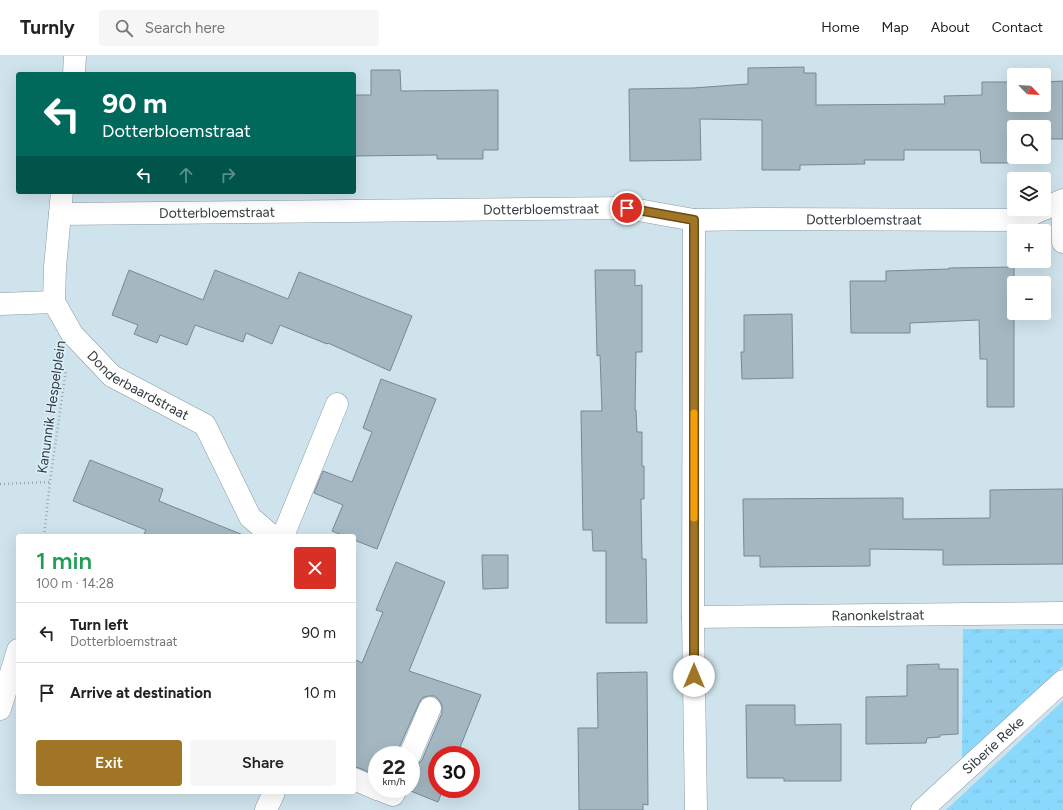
<!DOCTYPE html>
<meta charset="utf-8">
<style>
body{margin:0;font-family:Figtree,sans-serif;background:#f6f6f6;color:#222;height:100vh;display:flex;flex-direction:column;font-size:15px;white-space:nowrap}
*{box-sizing:border-box;margin:0}
p{font-size:13px;color:#767676}
.icon{flex:none;width:22px;height:22px;fill:none;stroke:currentColor;stroke-width:2;stroke-linecap:round;stroke-linejoin:round}
.map{position:relative;flex:1;overflow:hidden}
.side{position:absolute;left:16px;top:478px;width:340px;height:260px;display:flex;flex-direction:column;background:#fff;border-radius:4px;box-shadow:0 4px 16px #0002}
.side>*{flex:none}
.top-card{position:absolute;left:16px;top:16px;width:340px;height:122px;border-radius:4px;box-shadow:0 4px 16px #0002;background:#00695c;color:#fff;overflow:hidden}
.needle{width:26px;rotate:115deg}
.controls{position:absolute;left:1007px;top:12px;display:grid;gap:8px}
.controls a{display:grid;place-items:center;width:44px;height:44px;border-radius:4px;background:#fff;box-shadow:0 4px 16px #0002;font-size:20px}
.speed{position:absolute;left:368px;top:690px;display:flex;gap:8px;font-size:20px;font-weight:700;text-align:center}
.speed>*{display:grid;place-content:center;width:52px;height:52px;border-radius:50%;background:#fff;box-shadow:0 4px 16px #0002;line-height:1}
.speed small{font-size:10px;font-weight:400}
.speed .limit{border:6px solid #d22;background:#fff;color:#111}
.pin{position:absolute;display:grid;place-items:center;width:34px;height:34px;color:#fff;margin:-17px;border:2px solid #fff;border-radius:50%;box-shadow:0 1px 4px #0007}
.me{position:absolute;width:44px;margin:-22px;rotate:0deg;stroke-linejoin:round;filter:drop-shadow(0 0 3px #0008)}
.turn{display:flex;align-items:center;gap:14px;height:84px;padding:0 20px;font-size:18px}
.turn .icon{width:52px;height:52px;stroke-width:2.5}
.turn b{display:block;font-size:28px;line-height:34px}
.lanes{display:flex;align-items:center;height:38px;padding:0 20px;background:#0003;justify-content:center;gap:20px;direction:ltr}
.lanes .off{opacity:.35}
.round{display:grid;place-items:center;flex:none;width:42px;height:42px;border-radius:4px;background:#f6f6f6}
.summary{display:flex;align-items:center;justify-content:space-between;height:68px;padding:0 20px}
h1{font-size:24px;font-weight:600;line-height:30px;color:#1e9e55}
.action{display:flex;gap:8px;margin-top:auto;padding:8px 20px}
.action a{flex:1;height:46px;border-radius:4px;background:#a17526;color:#fff;font-size:16px;font-weight:600;line-height:46px;text-align:center}
.action a+a{background:#f6f6f6;color:#222}
ul{padding:0;list-style:none}
li{display:flex;align-items:center;gap:12px;height:60px;padding:0 20px;border-top:1px solid #e0e0e0}
li div{flex:1}
li b{display:block;font-size:15px}
li em{font-style:normal}
header{display:flex;align-items:center;gap:24px;box-sizing:border-box;height:56px;padding:0 20px;background:#fff;border-bottom:1px solid #e0e0e0}
header strong{font-size:19px}
nav{display:flex;gap:22px;margin-inline-start:auto;font-size:14px}
.search{width:280px;height:36px;background:#f6f6f6;display:flex;align-items:center;gap:10px;box-sizing:border-box;padding:0 14px;border-radius:4px;color:#767676;font-size:15px}
.map>svg:first-child{display:block}
.grass{fill:url(#grass-tufts)}
.building{fill:#a5b8c1;stroke:#778992}
.lines{fill:none;stroke-linecap:round;stroke-linejoin:round}
.minor-casing{stroke:#899ca5;stroke-width:23}
.path{stroke:#99a9b0;stroke-width:2.5;stroke-dasharray:1 3;stroke-linecap:butt}
.minor{stroke:#fff;stroke-width:22}
.route-casing{stroke:#694c19;stroke-width:10}
.route{stroke:#a17526;stroke-width:7}
.slow{stroke:#f59e0b;stroke-width:7}
.labels{text-anchor:middle;stroke-width:3;stroke-linejoin:round;paint-order:stroke}
.street-label{font-size:14px;fill:#333b3e;stroke:#dcf0fa}
</style>
<header>
<strong>Turnly</strong>
<div class="search"><svg class="icon" aria-label="search" viewBox="0 0 24 24"><circle cx="10" cy="10" r="6"/><path d="M15 15l6 6"/></svg>Search here</div>
<nav><a>Home</a><a>Map</a><a>About</a><a>Contact</a></nav>
</header>
<div class="map">
<svg width="1063" height="754" viewBox="0 0 1063 754">
<defs>
<pattern id="grass-tufts" width="24" height="20" patternUnits="userSpaceOnUse"><rect width="24" height="20" fill="#8ad8fb"/><path d="M3 7l-1-3M5 7V3M7 7l1-3M15 17l-1-3M17 17v-4M19 17l1-3" fill="none" stroke="#78bad8"/></pattern>
</defs>
<rect width="100%" height="100%" fill="#cfe3ec"/>
<path class="grass" d="M 963,573 L 1063,573 L 1063,610 L 962,703 Z
M 1063,645 L 1063,754 L 946,754 Z"/>
<path class="building" d="M 804,11 L 804,17 L 816,17 L 816,49 L 945,48 L 944,40 L 982,39 L 982,26 L 1014,26 L 1014,49 L 1044,49 L 1044,26 L 1063,25 L 1063,83 L 1044,83 L 1044,71 L 1014,71 L 1014,84 L 1012,84 L 1012,107 L 981,107 L 980,94 L 904,94 L 904,104 L 864,104 L 865,108 L 800,109 L 800,114 L 762,114 L 762,64 L 700,63 L 701,104 L 630,105 L 629,33 L 693,32 L 748,28 L 748,12 Z
M 371,14 L 400,14 L 401,35 L 498,34 L 498,94 L 483,94 L 483,103 L 437,103 L 437,99 L 354,100 L 354,39 L 371,39 Z
M 1014,211 L 1014,351 L 987,351 L 987,303 L 980,303 L 979,264 L 910,267 L 910,277 L 851,277 L 850,225 L 886,225 L 886,215 L 949,213 L 949,212 Z
M 129,214 L 203,244 L 215,214 L 288,243 L 299,216 L 412,260 L 390,315 L 328,287 L 327,288 L 280,269 L 272,288 L 246,277 L 243,286 L 195,269 L 187,289 L 160,279 L 157,287 L 134,278 L 138,269 L 112,259 Z
M 595,214 L 635,214 L 635,230 L 642,229 L 642,296 L 636,296 L 635,354 L 636,354 L 637,376 L 642,376 L 642,410 L 644,410 L 644,443 L 641,443 L 642,503 L 646,503 L 647,567 L 606,567 L 606,495 L 593,495 L 592,474 L 583,474 L 581,355 L 602,355 L 600,299 L 597,300 Z
M 792,258 L 793,322 L 742,323 L 741,296 L 744,296 L 744,259 Z
M 381,323 L 436,343 L 377,493 L 354,484 L 354,480 L 344,480 L 332,475 L 343,449 L 314,437 L 323,415 L 352,426 L 372,376 L 363,372 Z
M 90,404 L 163,433 L 159,445 L 243,479 L 243,480 L 143,480 L 146,474 L 73,445 Z
M 1063,433 L 1063,508 L 943,509 L 943,494 L 870,493 L 870,510 L 760,511 L 760,500 L 744,500 L 743,443 L 903,442 L 903,463 L 990,462 L 990,434 Z
M 482,499 L 508,499 L 508,532 L 483,533 Z
M 396,506 L 445,526 L 409,615 L 481,639 L 457,699 L 437,699 L 437,733 L 443,733 L 438,746 L 408,734 L 411,733 L 411,711 L 417,709 L 422,704 L 442,657 L 442,650 L 440,645 L 435,640 L 428,640 L 422,642 L 419,647 L 398,694 L 398,699 L 377,699 L 377,719 L 359,712 L 354,711 L 354,603 L 362,607 L 383,556 L 376,554 Z
M 939,608 L 939,613 L 958,613 L 958,678 L 940,679 L 940,681 L 927,682 L 926,687 L 866,688 L 866,641 L 907,640 L 907,609 Z
M 647,616 L 648,749 L 643,748 L 643,754 L 579,754 L 578,672 L 598,672 L 597,617 Z
M 746,649 L 795,649 L 795,669 L 841,668 L 841,725 L 784,725 L 784,722 L 747,722 Z"/>
<g class="lines">
<defs>
<g id="minor">
<path d="M 74,18 L 75,0"/>
<path id="s1" d="M 62,136 L 55,211 L 54,246 L 72,278 L 112,320 L 205,369 L 250,461 L 272,480"/>
<path d="M 1044,153 L 1063,144"/>
<path id="s2" d="M 60,158 L 627,152 L 694,164 L 757,163 L 1021,164 L 1043,153"/>
<path d="M 1063,162 L 1063,186"/>
<path d="M 694,164 L 693,561 L 696,754"/>
<path d="M 0,248 L 54,246"/>
<path d="M 283,480 L 337,348"/>
<path id="s3" d="M 693,561 L 1063,557"/>
<path d="M 0,653 L 18,594"/>
<path d="M 410,699 L 430,652"/>
<path d="M 354,723 L 377,733"/>
<path d="M 378,733 L 393,739 L 396,733"/>
<path d="M 266,754 L 274,736"/>
<path id="s4" d="M 922,754 L 1063,625"/>
</g>
</defs>
<use href="#minor" class="minor-casing"/>
<path class="path" d="M 0,428 L 50,426 L 66,313
M 44,480 L 50,426"/>
<use href="#minor" class="minor"/>
</g>
<g class="lines">
<defs>
<path id="route" d="M 627,152 L 694,164 L 694,620"/>
</defs>
<use href="#route" class="route-casing"/>
<use href="#route" class="route"/>
<path class="slow" d="M 694,462 L 694,357"/>
</g>
<g class="labels">
<g class="street-label">
<text dy="5" stroke="none"><textPath href="#s2" startOffset="481">Dotterbloemstraat</textPath></text>
<text dy="5" stroke="none"><textPath href="#s2" startOffset="157">Dotterbloemstraat</textPath></text>
<text dy="5" stroke="none"><textPath href="#s2" startOffset="805">Dotterbloemstraat</textPath></text>
<text dy="5" stroke="none"><textPath href="#s1" startOffset="232">Donderbaardstraat</textPath></text>
<text transform="translate(51 351) rotate(-82)" y="5">Kanunnik Hespelplein</text>
<text dy="5" stroke="none"><textPath href="#s3" startOffset="185">Ranonkelstraat</textPath></text>
<text dy="5" stroke="none"><textPath href="#s4" startOffset="96">Siberie Reke</textPath></text>
</g>
</g>
</svg>
<div class="controls">
<a><svg class="needle" viewBox="-14 -14 28 28"><path d="M0-13l5 13h-10z" fill="#e53935"/><path d="M0 13l5-13h-10z" fill="#767676"/></svg></a>
<a><svg class="icon" aria-label="search" viewBox="0 0 24 24"><circle cx="10" cy="10" r="6"/><path d="M15 15l6 6"/></svg></a>
<a><svg class="icon" aria-label="layers" viewBox="0 0 24 24"><path d="M12 4l9 5-9 5-9-5zM3 14l9 5 9-5"/></svg></a>
<a>+</a>
<a>−</a>
</div>
<div class="speed"><div>22<small>km/h</small></div><div class="limit">30</div></div>
<div class="pin" style="left:627px;top:152px;background:#d93025"><svg class="icon" aria-label="arrive" viewBox="0 0 24 24"><path d="M6 21V4h12l-3 4 3 4H6"/></svg></div>
<svg class="me" style="left:694px;top:620px" viewBox="-20 -20 40 40"><circle r="19" fill="#fff"/><path d="M0-13L10 11 0 6-10 11z" fill="#a17526"/></svg>
<div class="top-card">
<div class="turn"><svg class="icon" aria-label="left" viewBox="0 0 24 24"><path d="M17 20v-9H6M10 6l-5 5 5 5"/></svg><div><b>90 m</b>Dotterbloemstraat</div></div>
<div class="lanes"><svg class="icon" aria-label="left" viewBox="0 0 24 24"><path d="M17 20v-9H6M10 6l-5 5 5 5"/></svg><svg class="icon off" aria-label="ahead" viewBox="0 0 24 24"><path d="M12 20V5M6 11l6-6 6 6"/></svg><svg class="icon off" aria-label="right" viewBox="0 0 24 24"><path d="M7 20v-9h11M14 6l5 5-5 5"/></svg></div>
</div>
<section class="side">
<div class="summary"><div><h1>1 min</h1><p>100 m · 14:28</p></div><a class="round" style="background:#d93025;color:#fff"><svg class="icon" aria-label="close" viewBox="0 0 24 24"><path d="M6 6l12 12M18 6L6 18"/></svg></a></div>
<ul>
<li><svg class="icon" aria-label="left" viewBox="0 0 24 24"><path d="M17 20v-9H6M10 6l-5 5 5 5"/></svg><div><b>Turn left</b><p>Dotterbloemstraat</p></div><em>90 m</em></li>
<li><svg class="icon" aria-label="arrive" viewBox="0 0 24 24"><path d="M6 21V4h12l-3 4 3 4H6"/></svg><div><b>Arrive at destination</b></div><em>10 m</em></li>
</ul>
<div class="action"><a>Exit</a><a>Share</a></div>
</section>
</div>
